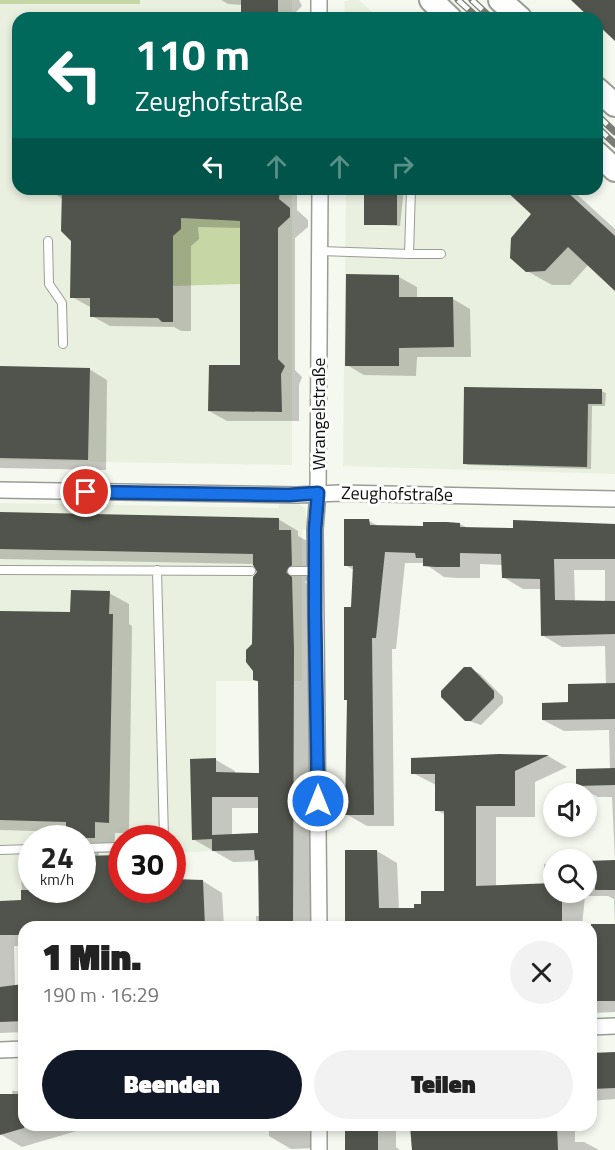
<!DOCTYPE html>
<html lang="de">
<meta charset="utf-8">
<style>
body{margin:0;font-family:"Titillium Web",sans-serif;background:#f2f2f2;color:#222;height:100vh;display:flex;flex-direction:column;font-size:22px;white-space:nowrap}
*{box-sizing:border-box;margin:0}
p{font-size:20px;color:#767676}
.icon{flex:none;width:33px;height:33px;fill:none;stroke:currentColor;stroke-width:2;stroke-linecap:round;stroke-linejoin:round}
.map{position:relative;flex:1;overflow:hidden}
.sheet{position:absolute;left:18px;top:921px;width:579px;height:210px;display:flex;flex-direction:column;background:#fff;border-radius:18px;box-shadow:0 3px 9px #0003}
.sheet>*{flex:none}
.banner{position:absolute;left:12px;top:12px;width:591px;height:183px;border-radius:18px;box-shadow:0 3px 9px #0003;background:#00695c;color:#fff;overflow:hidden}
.controls{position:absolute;left:543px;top:783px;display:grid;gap:12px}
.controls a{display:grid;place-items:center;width:54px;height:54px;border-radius:50%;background:#fff;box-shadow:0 3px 9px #0003;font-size:30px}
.speed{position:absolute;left:18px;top:825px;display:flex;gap:12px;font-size:30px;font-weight:700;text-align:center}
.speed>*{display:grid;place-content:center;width:78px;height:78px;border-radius:50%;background:#fff;box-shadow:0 3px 9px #0003;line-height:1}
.speed small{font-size:15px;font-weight:400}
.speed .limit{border:9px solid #d22;background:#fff;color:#111}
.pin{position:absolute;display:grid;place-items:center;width:51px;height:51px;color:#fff;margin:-26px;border:3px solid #fff;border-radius:50%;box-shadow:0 2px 6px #0007}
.me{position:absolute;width:66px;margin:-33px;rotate:0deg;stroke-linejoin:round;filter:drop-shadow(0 0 4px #0008)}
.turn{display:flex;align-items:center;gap:21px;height:126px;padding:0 24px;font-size:27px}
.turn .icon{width:78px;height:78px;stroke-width:2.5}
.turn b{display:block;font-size:42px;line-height:51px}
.lanes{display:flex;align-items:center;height:57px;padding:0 24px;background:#0003;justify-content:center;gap:30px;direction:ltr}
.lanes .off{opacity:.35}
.round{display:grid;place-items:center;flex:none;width:63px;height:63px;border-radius:32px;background:#f2f2f2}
.headline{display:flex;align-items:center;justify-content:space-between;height:102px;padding:0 24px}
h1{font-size:36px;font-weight:800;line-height:45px}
.action{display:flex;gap:12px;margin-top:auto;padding:12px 24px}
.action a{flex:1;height:69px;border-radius:36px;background:#111827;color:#fff;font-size:24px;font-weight:800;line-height:69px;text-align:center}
.action a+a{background:#f2f2f2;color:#222}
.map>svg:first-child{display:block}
.built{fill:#eaf0df}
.green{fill:#c6d6a5}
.shadow{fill:#0003;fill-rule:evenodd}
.building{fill:#51544c;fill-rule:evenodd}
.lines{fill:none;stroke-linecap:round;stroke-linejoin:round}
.lane-casing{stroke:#9a9d95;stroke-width:10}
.street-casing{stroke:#9a9d95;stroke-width:18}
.secondary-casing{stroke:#9a9d95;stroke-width:26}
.lane{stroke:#fff;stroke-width:8}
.street{stroke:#fff;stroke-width:15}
.secondary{stroke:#fff;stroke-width:22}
.rail-casing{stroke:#7a7c76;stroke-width:7}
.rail{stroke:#fff;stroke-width:4.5;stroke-dasharray:14;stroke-linecap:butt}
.route-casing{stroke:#114b97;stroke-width:15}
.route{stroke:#1a73e8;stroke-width:10}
.labels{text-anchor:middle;stroke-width:6;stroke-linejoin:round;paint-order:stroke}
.street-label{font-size:18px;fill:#0e0f0c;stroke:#fff}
</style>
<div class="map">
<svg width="615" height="1150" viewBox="0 0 615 1150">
<rect width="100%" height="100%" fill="#f5f8ef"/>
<path class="built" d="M 0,0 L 292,0 L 292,18 L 18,18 L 18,189 L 292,189 L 292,465 L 0,460 Z
M 350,0 L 359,0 L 379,18 L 345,18 L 344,2 Z
M 346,189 L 564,189 L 615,236 L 615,474 L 343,466 Z
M 0,503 L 278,508 L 280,503 L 297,503 L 305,508 L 308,529 L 302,530 L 302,681 L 216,681 L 216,797 L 212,798 L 212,851 L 173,853 L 172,838 L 122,838 L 121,855 L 83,857 L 82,838 L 32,838 L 31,859 L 20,860 L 21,900 L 0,901 Z"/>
<path class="green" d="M 0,0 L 140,0 L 140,4 L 0,4 Z
M 181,218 L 240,221 L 240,284 L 173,286 L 173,231 L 181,229 Z"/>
<path class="shadow" d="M 221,0 L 299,0 L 302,6 L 295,13 L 295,18 L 242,18 L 242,5 L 228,4 Z
M 53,189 L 297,189 L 297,210 L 308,220 L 308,227 L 295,238 L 295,370 L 302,377 L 299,385 L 299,421 L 227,421 L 209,411 L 242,367 L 242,228 L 198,227 L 199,239 L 191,246 L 191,331 L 181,331 L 174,327 L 110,326 L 92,316 L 92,308 L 72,297 L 72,240 L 63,199 L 53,193 Z
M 365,189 L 404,189 L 400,226 L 365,224 Z
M 506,189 L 571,189 L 615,229 L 615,289 L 589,264 L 570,285 L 552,285 L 527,271 L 534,214 Z
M 399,277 L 417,287 L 417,299 L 453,299 L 470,309 L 471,357 L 417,357 L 416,376 L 364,375 L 347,365 Z
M 0,368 L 89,369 L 107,380 L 106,470 L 0,468 Z
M 601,391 L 606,393 L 605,406 L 592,406 L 591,469 L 468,465 L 464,463 Z
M 0,514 L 278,519 L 298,531 L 298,536 L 311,543 L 311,576 L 305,582 L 311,590 L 313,927 L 256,927 L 256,916 L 260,916 L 260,861 L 233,862 L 193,839 L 216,760 L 235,771 L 235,774 L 260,775 L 259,682 L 254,680 L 254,644 L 259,570 L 254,564 L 0,559 ZM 232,808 L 260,808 L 260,834 L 232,835 Z
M 369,521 L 380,527 L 424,528 L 447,524 L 460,524 L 468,528 L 514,530 L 615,525 L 615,1012 L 591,1013 L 591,927 L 346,927 L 377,851 L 397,863 L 399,909 L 415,909 L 446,893 L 446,815 L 436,810 L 436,785 L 413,773 L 413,759 L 548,756 L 567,767 L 535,782 L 535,817 L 496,817 L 496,886 L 544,885 L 544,864 L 554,863 L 554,892 L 586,892 L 586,862 L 615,861 L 612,797 L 598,797 L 578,786 L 610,769 L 609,730 L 564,731 L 543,720 L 606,685 L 605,646 L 562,647 L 542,635 L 541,589 L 523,589 L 503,577 L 503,565 L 480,564 L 480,578 L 457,578 L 444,577 L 424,563 L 405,563 L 396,649 L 392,649 L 394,826 L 367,826 L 346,814 L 349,701 L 346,700 L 354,570 L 345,565 ZM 574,570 L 605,570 L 605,603 L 575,602 ZM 585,896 L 608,896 L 614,899 L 615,925 L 582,926 Z
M 109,593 L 129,604 L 129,624 L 132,626 L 129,833 L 115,833 L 114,852 L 99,853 L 98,857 L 122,856 L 122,890 L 172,890 L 172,865 L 176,866 L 176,881 L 203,881 L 222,893 L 224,927 L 24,927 L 24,946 L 14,946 L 15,986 L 24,985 L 24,1032 L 0,1033 L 0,902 L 22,901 L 21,861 L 32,861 L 32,890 L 82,890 L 82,838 L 67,838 L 68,832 L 0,830 L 0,612 L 72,614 Z
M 471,669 L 480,674 L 503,697 L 503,703 L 481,725 L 466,720 Z
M 615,1054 L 615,1099 L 591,1101 L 591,1055 Z
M 12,1091 L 24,1091 L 24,1125 L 79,1125 L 80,1130 L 22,1147 L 0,1134 L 0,1095 L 13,1096 Z
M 269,1125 L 315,1125 L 315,1148 L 291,1149 L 269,1136 Z
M 346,1125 L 396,1125 L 396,1147 L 400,1150 L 346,1150 Z
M 410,1125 L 575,1125 L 575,1142 L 584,1142 L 599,1150 L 412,1150 Z"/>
<path class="building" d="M 241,0 L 278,0 L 278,18 L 241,18 Z
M 571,0 L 615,0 L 615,41 L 597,24 L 597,18 L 590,18 Z
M 62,189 L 280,189 L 279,199 L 290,208 L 290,217 L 278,228 L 278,359 L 285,366 L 281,374 L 282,412 L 208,411 L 209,365 L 240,365 L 240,221 L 181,218 L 181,229 L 173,236 L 173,322 L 162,322 L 158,318 L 90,317 L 90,298 L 70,298 L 71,241 L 61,231 Z
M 364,189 L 397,189 L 397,225 L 364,225 Z
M 504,189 L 564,189 L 615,236 L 615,291 L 568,247 L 545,271 L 526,272 L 510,258 L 511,238 L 531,214 Z
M 346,274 L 399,275 L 399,297 L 453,297 L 454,347 L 399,348 L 399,366 L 345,366 Z
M 0,366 L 90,368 L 88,460 L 0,458 Z
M 464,387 L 602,389 L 602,404 L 588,404 L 587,467 L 463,464 Z
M 0,512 L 279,518 L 279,530 L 291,530 L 292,565 L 286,572 L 292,577 L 294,650 L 293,927 L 259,927 L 258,860 L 255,860 L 254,850 L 212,851 L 212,839 L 192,840 L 190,759 L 216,758 L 216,772 L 259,773 L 258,681 L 253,680 L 253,671 L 246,662 L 246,650 L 252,644 L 253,577 L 257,572 L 253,565 L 253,554 L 0,549 ZM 212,797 L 258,797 L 258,833 L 212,835 Z
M 344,519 L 369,519 L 370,525 L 423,526 L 423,522 L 447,522 L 460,523 L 460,527 L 513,528 L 513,520 L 615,524 L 615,559 L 554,559 L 555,600 L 615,601 L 615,634 L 541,636 L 540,579 L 502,578 L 501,554 L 460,553 L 460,567 L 436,567 L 423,566 L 423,558 L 416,558 L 415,553 L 385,552 L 376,638 L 372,638 L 374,815 L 345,815 L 347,700 L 344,700 L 344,607 L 351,607 L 353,566 L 344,566 Z
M 71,590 L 110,591 L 109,614 L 113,614 L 109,823 L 95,822 L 95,838 L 66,838 L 66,822 L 0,820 L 0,611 L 70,612 Z
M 464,667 L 471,667 L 494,691 L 494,698 L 471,721 L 465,721 L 441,697 L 441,691 Z
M 615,683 L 615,719 L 542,720 L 542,703 L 568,702 L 568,684 Z
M 499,754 L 549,755 L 515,771 L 515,806 L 476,806 L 476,886 L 554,883 L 554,892 L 562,892 L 562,927 L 345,927 L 345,850 L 377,850 L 379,908 L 414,908 L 414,904 L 421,904 L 421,891 L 444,891 L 444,811 L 435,811 L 435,774 L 411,774 L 411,758 Z
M 615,768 L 615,785 L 576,786 L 576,769 Z
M 120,855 L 121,890 L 172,890 L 173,879 L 203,880 L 205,927 L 24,927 L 22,935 L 0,935 L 0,901 L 21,900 L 21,890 L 82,890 L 82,856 Z
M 615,860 L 615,890 L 595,890 L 595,885 L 586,885 L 586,861 Z
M 591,924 L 615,924 L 615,1001 L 591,1001 Z
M 23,984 L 24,1021 L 0,1022 L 0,987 Z
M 615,1052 L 615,1088 L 591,1089 L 591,1053 Z
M 0,1094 L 24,1094 L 24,1128 L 0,1135 Z
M 345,1125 L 378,1125 L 378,1150 L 345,1150 Z
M 410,1125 L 557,1125 L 558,1150 L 412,1150 Z"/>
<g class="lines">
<defs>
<path id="lane" d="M 48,241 L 49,284 L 62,303 L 63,344
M 320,251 L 409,254 L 411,189
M 409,254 L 441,254
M 0,570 L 251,571
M 157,570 L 164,838
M 292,571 L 315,571
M 82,848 L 122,847
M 0,850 L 32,849"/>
<path id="street" d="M 319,0 L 319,18
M 0,490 L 297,495 L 340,493 L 615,499
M 319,927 L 315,529 L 318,493 L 320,189
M 591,1027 L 615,1026
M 0,1050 L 24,1049
M 319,1125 L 319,1150"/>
<path id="secondary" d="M 431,0 L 450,18
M 500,0 L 520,18
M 597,89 L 615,105
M 597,153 L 615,170"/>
</defs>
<use href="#lane" class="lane-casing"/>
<use href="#street" class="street-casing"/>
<use href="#secondary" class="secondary-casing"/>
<use href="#lane" class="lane"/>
<use href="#street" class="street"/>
<use href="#secondary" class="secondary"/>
<defs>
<path id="rail" d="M 458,0 L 478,18
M 472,0 L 491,18
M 597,115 L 615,132
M 597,127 L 615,144"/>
</defs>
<use href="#rail" class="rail-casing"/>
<use href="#rail" class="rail"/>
</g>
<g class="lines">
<defs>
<path id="route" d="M 86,492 L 289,495 L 318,493 L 315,529 L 315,615 L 318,801"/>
</defs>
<use href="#route" class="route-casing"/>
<use href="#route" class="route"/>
</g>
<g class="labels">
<g class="street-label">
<text transform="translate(319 414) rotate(-90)" y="6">Wrangelstraße</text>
<text transform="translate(397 494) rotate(1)" y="6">Zeughofstraße</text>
</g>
</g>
</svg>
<div class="controls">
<a><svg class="icon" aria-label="sound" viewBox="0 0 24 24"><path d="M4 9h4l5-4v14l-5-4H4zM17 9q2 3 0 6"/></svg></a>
<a><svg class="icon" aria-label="search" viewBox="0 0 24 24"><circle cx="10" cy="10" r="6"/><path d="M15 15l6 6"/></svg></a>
</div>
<div class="speed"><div>24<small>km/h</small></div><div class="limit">30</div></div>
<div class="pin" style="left:86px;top:492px;background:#d93025"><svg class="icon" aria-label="arrive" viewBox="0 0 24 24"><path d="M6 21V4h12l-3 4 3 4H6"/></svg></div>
<svg class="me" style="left:318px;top:801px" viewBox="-20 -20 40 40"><circle r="17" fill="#1a73e8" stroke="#fff" stroke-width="3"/><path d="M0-11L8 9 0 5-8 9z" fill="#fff"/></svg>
<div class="banner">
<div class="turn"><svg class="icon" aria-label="left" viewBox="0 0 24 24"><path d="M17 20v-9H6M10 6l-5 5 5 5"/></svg><div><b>110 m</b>Zeughofstraße</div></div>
<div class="lanes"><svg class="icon" aria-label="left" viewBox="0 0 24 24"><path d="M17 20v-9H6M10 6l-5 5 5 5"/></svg><svg class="icon off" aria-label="ahead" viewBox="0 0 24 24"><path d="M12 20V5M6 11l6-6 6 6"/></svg><svg class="icon off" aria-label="ahead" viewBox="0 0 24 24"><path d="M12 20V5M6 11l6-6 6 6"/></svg><svg class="icon off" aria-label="right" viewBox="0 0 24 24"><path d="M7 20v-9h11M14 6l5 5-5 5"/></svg></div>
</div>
<section class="sheet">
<div class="headline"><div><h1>1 Min.</h1><p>190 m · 16:29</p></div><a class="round"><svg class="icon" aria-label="close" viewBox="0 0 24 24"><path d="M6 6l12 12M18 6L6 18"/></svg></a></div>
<div class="action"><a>Beenden</a><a>Teilen</a></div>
</section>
</div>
